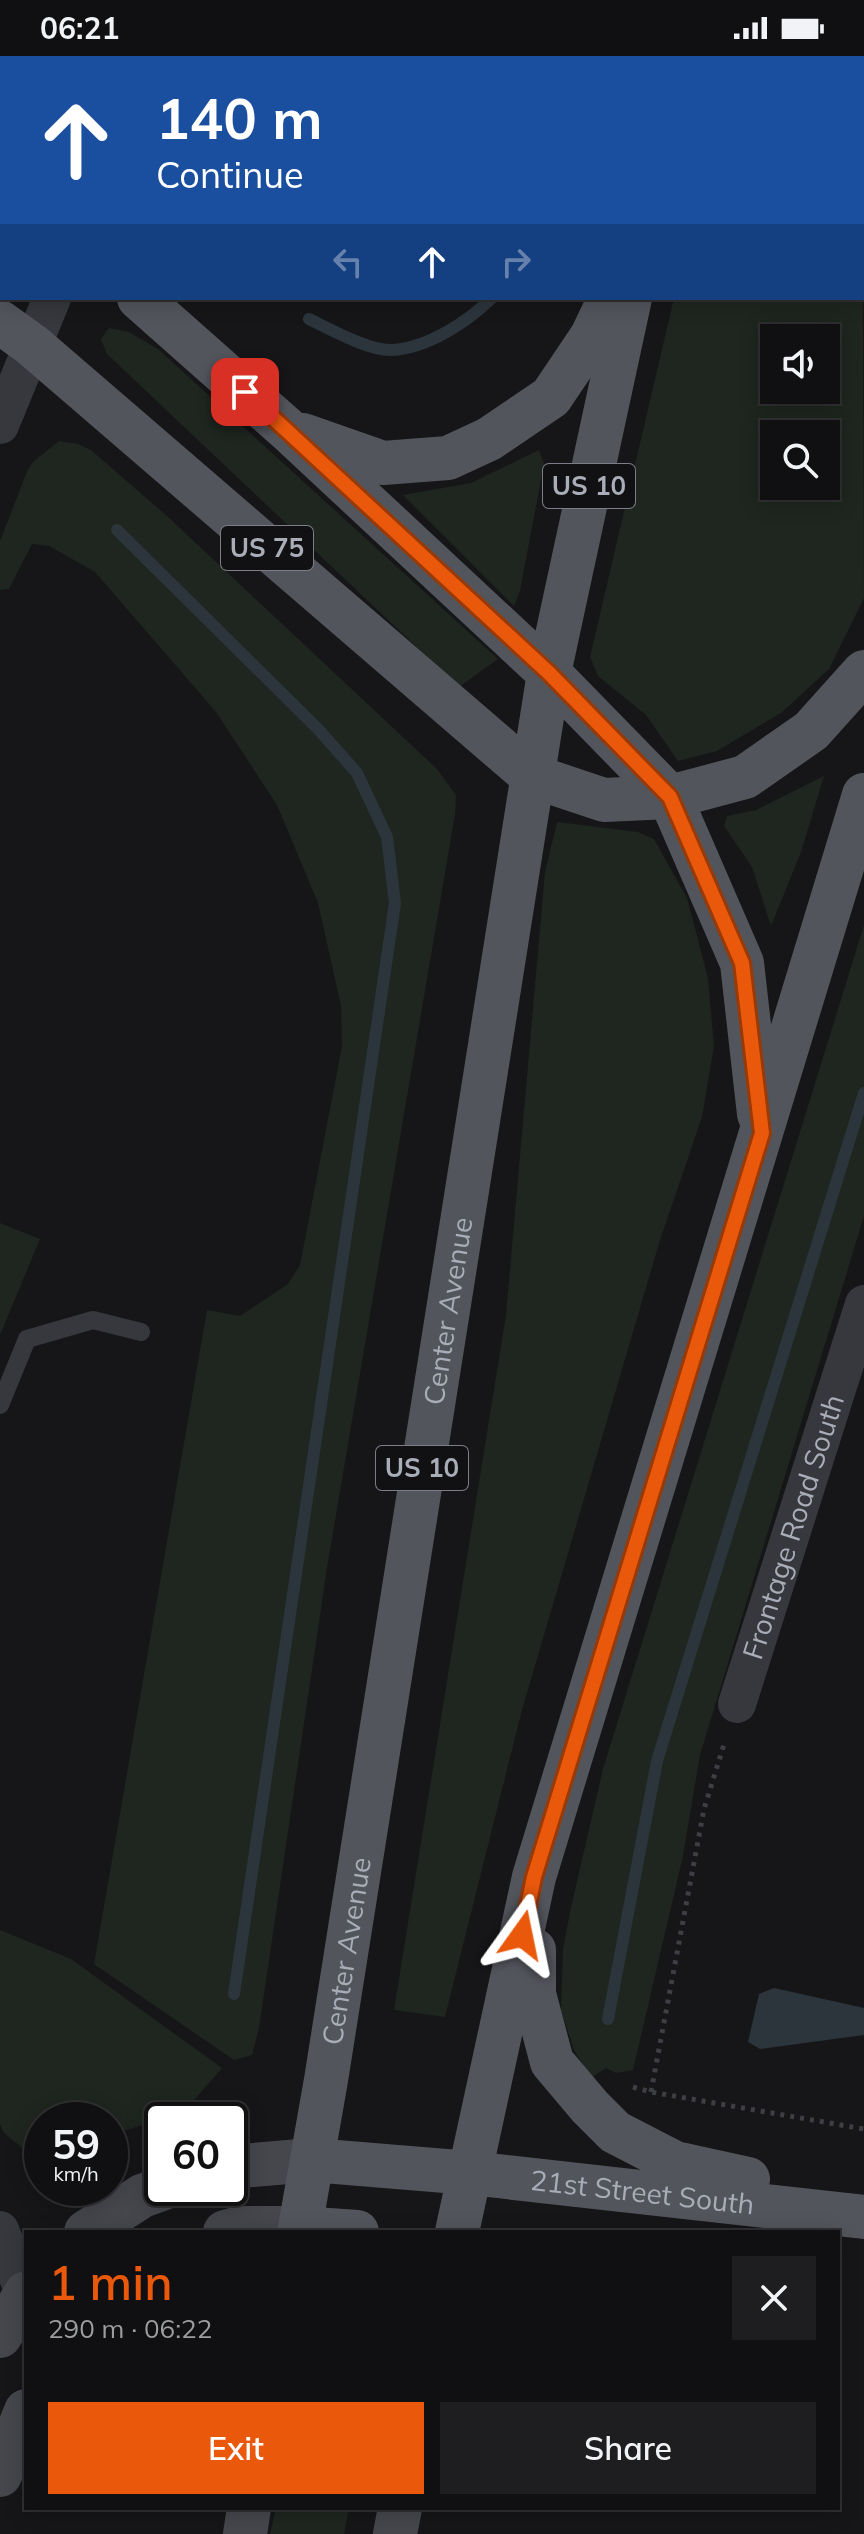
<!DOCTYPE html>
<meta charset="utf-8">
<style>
body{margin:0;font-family:Mulish,sans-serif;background:#1e1e20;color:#f1f3f6;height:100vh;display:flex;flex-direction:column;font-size:30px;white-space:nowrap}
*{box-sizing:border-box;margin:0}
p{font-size:26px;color:#9c9d9f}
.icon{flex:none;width:44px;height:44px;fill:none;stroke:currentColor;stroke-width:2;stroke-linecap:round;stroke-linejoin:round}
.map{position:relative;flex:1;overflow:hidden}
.drawer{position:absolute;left:24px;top:2174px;width:816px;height:280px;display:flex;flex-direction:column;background:#101012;border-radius:0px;box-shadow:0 4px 20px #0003,0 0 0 2px #303032}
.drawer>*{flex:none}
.guide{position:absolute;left:0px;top:0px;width:864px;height:244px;box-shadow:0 4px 20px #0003,0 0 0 2px #303032;background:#1a4fa0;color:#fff;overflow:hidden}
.buttons{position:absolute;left:760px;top:268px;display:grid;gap:16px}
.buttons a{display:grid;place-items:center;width:80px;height:80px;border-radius:0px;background:#101012;box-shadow:0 4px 20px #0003,0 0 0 2px #303032;font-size:40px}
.speed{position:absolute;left:24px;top:2046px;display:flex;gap:16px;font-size:40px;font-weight:700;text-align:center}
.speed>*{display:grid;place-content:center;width:104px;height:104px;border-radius:50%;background:#101012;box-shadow:0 4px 20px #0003,0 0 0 2px #303032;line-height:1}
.speed small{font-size:20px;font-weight:400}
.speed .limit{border:4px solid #111;border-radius:12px;background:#fff;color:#111}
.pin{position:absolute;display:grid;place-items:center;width:68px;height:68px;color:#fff;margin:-34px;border-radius:16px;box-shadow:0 4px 12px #0006}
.me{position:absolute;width:88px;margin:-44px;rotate:12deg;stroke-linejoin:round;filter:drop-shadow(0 0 6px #0008)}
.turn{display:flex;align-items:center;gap:28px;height:168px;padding:0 24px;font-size:36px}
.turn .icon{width:104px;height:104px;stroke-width:2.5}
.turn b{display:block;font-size:56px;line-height:68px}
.lanes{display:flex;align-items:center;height:76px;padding:0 24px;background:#0003;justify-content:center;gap:40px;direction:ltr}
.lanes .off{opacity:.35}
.round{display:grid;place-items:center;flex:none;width:84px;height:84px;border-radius:0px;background:#1e1e20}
.headline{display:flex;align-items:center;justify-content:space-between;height:136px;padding:0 24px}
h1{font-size:48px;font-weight:600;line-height:60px;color:#ea580c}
.primary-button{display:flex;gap:16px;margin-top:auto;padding:16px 24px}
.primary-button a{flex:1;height:92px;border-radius:0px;background:#ea580c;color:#fff;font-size:32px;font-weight:600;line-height:92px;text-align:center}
.primary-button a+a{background:#1e1e20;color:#f1f3f6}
.status{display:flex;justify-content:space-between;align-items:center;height:56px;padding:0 40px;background:#101012;direction:ltr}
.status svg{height:22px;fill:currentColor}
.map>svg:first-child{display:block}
.green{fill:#1e261f;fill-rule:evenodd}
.water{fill:#2c353c}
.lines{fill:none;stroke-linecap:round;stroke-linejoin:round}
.stream{stroke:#2c353c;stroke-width:12}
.path{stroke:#3d3f44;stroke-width:5;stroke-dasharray:4 6;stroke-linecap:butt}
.lane{stroke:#37383d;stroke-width:18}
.street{stroke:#37383d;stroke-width:38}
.secondary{stroke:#45474d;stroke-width:44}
.primary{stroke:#53555c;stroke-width:44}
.route-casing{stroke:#983908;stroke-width:20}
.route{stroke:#ea580c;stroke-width:14}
.labels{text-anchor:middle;stroke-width:8;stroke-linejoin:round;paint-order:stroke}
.shield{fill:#111113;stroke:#7b7e86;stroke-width:2}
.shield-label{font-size:26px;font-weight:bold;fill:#a8adb8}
.street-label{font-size:28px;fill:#a8adb8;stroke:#111113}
</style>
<div class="status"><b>06:21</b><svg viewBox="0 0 49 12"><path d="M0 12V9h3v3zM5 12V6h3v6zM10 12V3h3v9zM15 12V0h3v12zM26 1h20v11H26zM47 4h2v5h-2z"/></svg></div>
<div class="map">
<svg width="864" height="2478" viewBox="0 0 864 2478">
<rect width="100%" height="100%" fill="#161618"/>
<path class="green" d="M 862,15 L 864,542 L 829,613 L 781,657 L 717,695 L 678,705 L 646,659 L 598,620 L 590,601 L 674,242 L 862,242 ZM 774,282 L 826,282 L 826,334 L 774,334 ZM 774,378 L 826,378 L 826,430 L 774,430 Z
M 109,272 L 129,276 L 158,293 L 498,603 L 459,631 L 107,298 L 101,283 Z
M 59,385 L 78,388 L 91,394 L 167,460 L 437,713 L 456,739 L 455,758 L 327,1512 L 259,1972 L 252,1999 L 234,2004 L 94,1908 L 207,1254 L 240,1260 L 288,1228 L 300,1209 L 342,990 L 341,950 L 318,847 L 277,749 L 216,656 L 95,516 L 49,490 L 32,488 L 9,533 L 0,534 L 0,485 L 28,413 L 34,405 Z
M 539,394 L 544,408 L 520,535 L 514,550 L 403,439 L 471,427 Z
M 824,720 L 801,796 L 771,870 L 752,811 L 724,770 L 727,760 L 756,754 Z
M 557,766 L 638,776 L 654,783 L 687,842 L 708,922 L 714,990 L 702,1061 L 660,1184 L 522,1654 L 445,1961 L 394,1954 L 506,1259 L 545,816 Z
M 864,869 L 864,1160 L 700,1699 L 683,1800 L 633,2014 L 616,2017 L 606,2012 L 591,2022 L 574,1994 L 561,1954 L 563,1893 L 571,1851 L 603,1713 Z
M 0,1167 L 40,1183 L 0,1279 Z
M 0,1874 L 71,1903 L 222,2012 L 188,2051 L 156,2065 L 110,2079 L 110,2064 L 42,2064 L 42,2102 L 38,2105 L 3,2076 L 0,2068 Z
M 276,2452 L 349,2452 L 344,2478 L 270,2478 Z"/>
<path class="water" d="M 774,1932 L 864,1952 L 864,1979 L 760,1993 L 748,1986 L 759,1938 Z"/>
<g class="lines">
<path class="stream" d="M 594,2 L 594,0
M 309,263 C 330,273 369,295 392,294 C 428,292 467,266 492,242
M 117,474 L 318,673 L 357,717 L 387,781 L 395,847 L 234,1938
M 608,1963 L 657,1705 L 864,1037"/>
<path class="path" d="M 633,2031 L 651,2036 L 864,2073
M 651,2036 L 704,1753 L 725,1685"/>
<path class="lane" d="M 0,1349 L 27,1283 L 93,1264 L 141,1276"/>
<g class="street">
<path d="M 149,2 L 150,0"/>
<path d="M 0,369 L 52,242"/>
<path id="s1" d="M 737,1648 L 864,1248"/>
<path d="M 0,2174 L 26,2242"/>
</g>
<path class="secondary" d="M 230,2111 L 312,2104
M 86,2176 L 142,2140 L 164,2132
M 225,2176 L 240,2172 L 300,2172 L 299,2176
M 0,2280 L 26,2237
M 0,2419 L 26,2355
M 245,2478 L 249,2452
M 395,2478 L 400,2452"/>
<g class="primary">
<path d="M 688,2 L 688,0"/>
<path d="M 0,130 L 2,132"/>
<path d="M 139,242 L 288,374 L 549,617 L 670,741 L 742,907 L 759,1058"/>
<path d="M 0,266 L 32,289 L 532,720 L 604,744 L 670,741 L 745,721 L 811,675 L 864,616"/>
<path d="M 303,379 L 383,407 L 448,402 L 489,383 L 551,341 L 592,280 L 610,242"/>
<path d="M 534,1894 L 534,1938 L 552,2006 L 590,2051 L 615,2076 L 675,2107 L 748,2123"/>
<path id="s2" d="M 312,2104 L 470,2117 L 864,2161"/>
<path id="s3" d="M 357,2176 L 300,2172 L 326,2024 L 549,617 L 630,242"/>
<path d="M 457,2176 L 534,1821 L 864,739"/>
</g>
</g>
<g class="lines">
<defs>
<path id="route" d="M 245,336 L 549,617 L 670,741 L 742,907 L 762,1077 L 534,1821 L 522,1879"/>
</defs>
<use href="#route" class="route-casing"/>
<use href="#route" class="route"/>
</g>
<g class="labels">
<g class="shield">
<rect x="543" y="408" width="92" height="44" rx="6"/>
<rect x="221" y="470" width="92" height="44" rx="6"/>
<rect x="376" y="1390" width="92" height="44" rx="6"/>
</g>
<g class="shield-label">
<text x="589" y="439">US 10</text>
<text x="267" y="501">US 75</text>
<text x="422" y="1421">US 10</text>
</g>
<g class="street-label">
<text dy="10" stroke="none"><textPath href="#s3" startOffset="986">Center Avenue</textPath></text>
<text dy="10" stroke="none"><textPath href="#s1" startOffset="186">Frontage Road South</textPath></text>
<text dy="10" stroke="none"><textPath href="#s3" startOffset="338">Center Avenue</textPath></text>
<text dy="10" stroke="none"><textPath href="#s2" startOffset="332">21st Street South</textPath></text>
</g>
</g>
</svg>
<div class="buttons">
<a><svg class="icon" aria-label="sound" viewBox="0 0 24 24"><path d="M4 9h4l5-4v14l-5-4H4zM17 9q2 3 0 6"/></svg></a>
<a><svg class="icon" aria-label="search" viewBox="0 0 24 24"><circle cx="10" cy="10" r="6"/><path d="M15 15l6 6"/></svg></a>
</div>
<div class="speed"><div>59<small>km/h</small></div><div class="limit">60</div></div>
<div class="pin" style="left:245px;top:336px;background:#d93025"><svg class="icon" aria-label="arrive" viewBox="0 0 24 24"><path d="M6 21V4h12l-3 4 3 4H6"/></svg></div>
<svg class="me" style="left:522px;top:1879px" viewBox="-20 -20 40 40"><path d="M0-17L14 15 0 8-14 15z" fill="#ea580c" stroke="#fff" stroke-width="4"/></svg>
<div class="guide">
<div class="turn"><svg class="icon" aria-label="ahead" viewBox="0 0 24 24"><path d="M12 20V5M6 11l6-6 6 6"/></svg><div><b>140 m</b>Continue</div></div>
<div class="lanes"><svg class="icon off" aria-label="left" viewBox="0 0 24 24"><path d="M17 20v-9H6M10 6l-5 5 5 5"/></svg><svg class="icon" aria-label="ahead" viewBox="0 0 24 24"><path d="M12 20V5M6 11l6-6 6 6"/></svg><svg class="icon off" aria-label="right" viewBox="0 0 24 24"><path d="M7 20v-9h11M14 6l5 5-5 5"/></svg></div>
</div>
<section class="drawer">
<div class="headline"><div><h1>1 min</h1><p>290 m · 06:22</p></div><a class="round"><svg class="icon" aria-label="close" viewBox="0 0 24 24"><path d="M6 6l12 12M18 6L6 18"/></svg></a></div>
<div class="primary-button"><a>Exit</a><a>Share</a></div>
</section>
</div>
